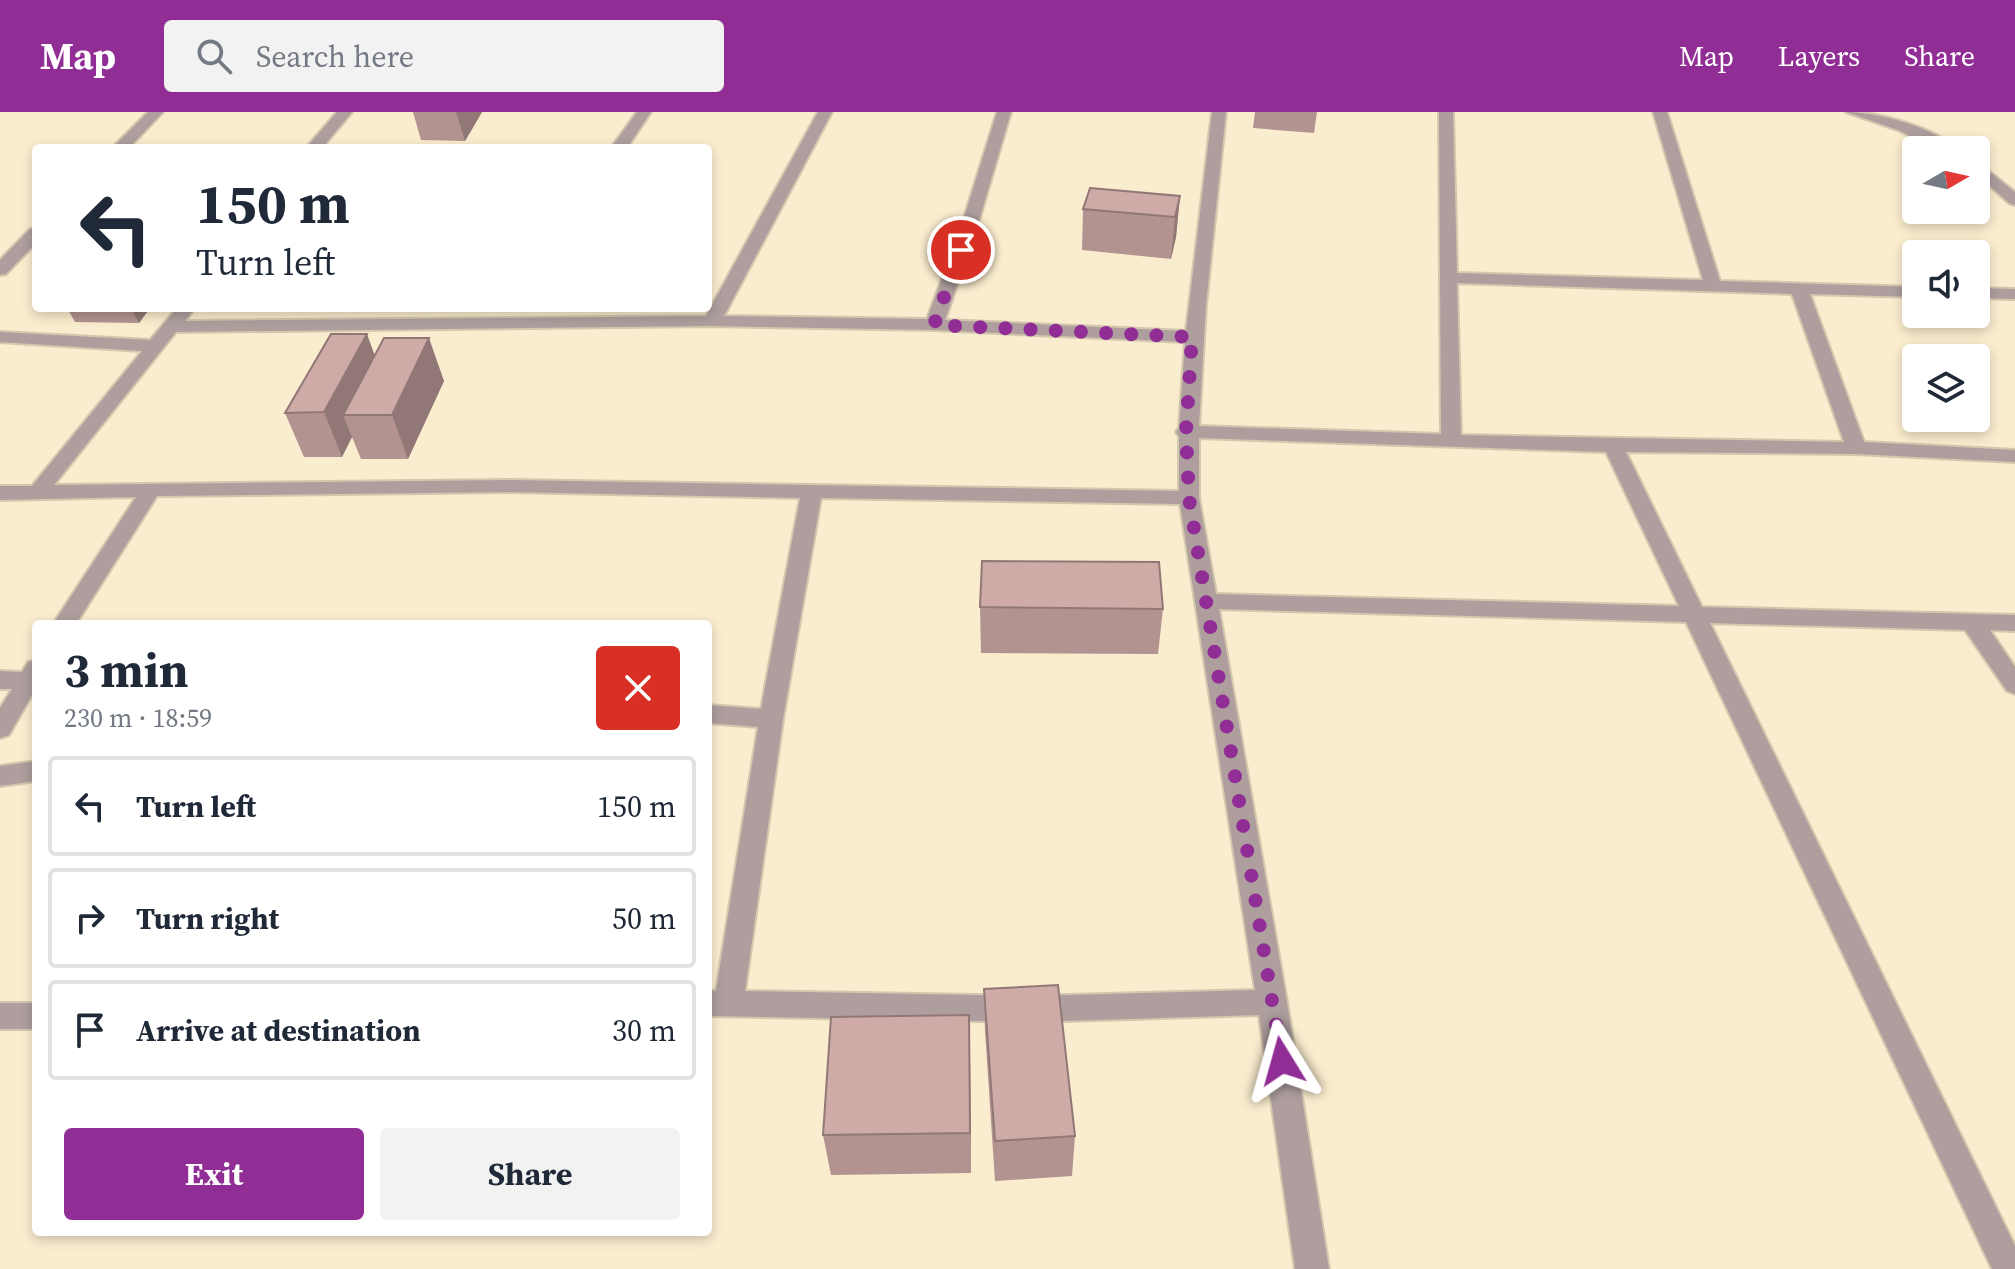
<!DOCTYPE html>
<meta charset="utf-8">
<style>
body{margin:0;font-family:"Source Serif 4",serif;background:#f2f2f3;color:#1f2937;height:100vh;display:flex;flex-direction:column;font-size:30px;white-space:nowrap}
*{box-sizing:border-box;margin:0}
p{font-size:26px;color:#747a83}
.icon{flex:none;width:44px;height:44px;fill:none;stroke:currentColor;stroke-width:2;stroke-linecap:round;stroke-linejoin:round}
.map{position:relative;flex:1;overflow:hidden}
.panel{position:absolute;left:32px;top:508px;width:680px;height:616px;display:flex;flex-direction:column;background:#fff;border-radius:8px;box-shadow:0 4px 12px #0003}
.panel>*{flex:none}
.banner{position:absolute;left:32px;top:32px;width:680px;height:168px;border-radius:8px;box-shadow:0 4px 12px #0003;background:#fff;color:#1f2937;overflow:hidden}
.needle{width:52px;rotate:81deg}
.buttons{position:absolute;left:1902px;top:24px;display:grid;gap:16px}
.buttons a{display:grid;place-items:center;width:88px;height:88px;border-radius:8px;background:#fff;box-shadow:0 4px 12px #0003;font-size:40px}
.pin{position:absolute;display:grid;place-items:center;width:68px;height:68px;color:#fff;margin:-34px;border:4px solid #fff;border-radius:50%;box-shadow:0 2px 8px #0007}
.me{position:absolute;width:88px;margin:-44px;rotate:352deg;stroke-linejoin:round;filter:drop-shadow(0 0 6px #0008)}
.turn{display:flex;align-items:center;gap:28px;height:168px;padding:0 32px;font-size:36px}
.turn .icon{width:104px;height:104px;stroke-width:2.5}
.turn b{display:block;font-size:56px;line-height:68px}
.round{display:grid;place-items:center;flex:none;width:84px;height:84px;border-radius:8px;background:#f2f2f3}
.headline{display:flex;align-items:center;justify-content:space-between;height:136px;padding:0 32px}
h1{font-size:48px;font-weight:700;line-height:60px}
.cta{display:flex;gap:16px;margin-top:auto;padding:16px 32px}
.cta a{flex:1;height:92px;border-radius:8px;background:#912e95;color:#fff;font-size:32px;font-weight:700;line-height:92px;text-align:center}
.cta a+a{background:#f2f2f3;color:#1f2937}
ul{padding:0;list-style:none}
li{display:flex;align-items:center;gap:24px;height:100px;margin:0 16px 12px;padding:0 16px;border:4px solid #e0e1e3;border-radius:8px}
li div{flex:1}
li b{display:block;font-size:30px}
li em{font-style:normal}
header{display:flex;align-items:center;gap:48px;box-sizing:border-box;height:112px;padding:0 40px;background:#912e95;color:#fff}
header strong{font-size:38px}
nav{display:flex;gap:44px;margin-inline-start:auto;font-size:28px}
.search{width:560px;height:72px;background:#f2f2f3;display:flex;align-items:center;gap:20px;box-sizing:border-box;padding:0 28px;border-radius:8px;color:#747a83;font-size:30px}
.map>svg:first-child{display:block}
.lines{fill:none;stroke-linecap:round;stroke-linejoin:round}
.minor-casing{stroke:#d3c7ad;stroke-width:4}
.minor{fill:#ae9e9e;fill-rule:evenodd}
.wall{fill:#b29390}
.shaded-wall{fill:#917876}
.building{fill:#cfaba8;stroke:#917876;stroke-width:2}
.route{stroke:#912e95;stroke-width:14;stroke-dasharray:0 25.2}
</style>
<header>
<strong>Map</strong>
<div class="search"><svg class="icon" aria-label="search" viewBox="0 0 24 24"><circle cx="10" cy="10" r="6"/><path d="M15 15l6 6"/></svg>Search here</div>
<nav><a>Map</a><a>Layers</a><a>Share</a></nav>
</header>
<div class="map">
<svg width="2015" height="1157" viewBox="0 0 2015 1157">
<rect width="100%" height="100%" fill="#faecce"/>
<g class="lines">
<defs>
<path id="minor" d="M 148,0 L 163,0 L 129,36 L 112,36 Z
M 337,0 L 352,0 L 322,36 L 306,36 Z
M 637,0 L 651,0 L 627,36 L 611,36 Z
M 818,0 L 832,0 L 724,204 L 927,207 L 962,112 L 997,0 L 1011,0 L 978,112 L 945,208 L 1186,219 L 1212,0 L 1226,0 L 1206,193 L 1199,314 L 1441,322 L 1439,0 L 1453,0 L 1457,161 L 1703,168 L 1653,0 L 1667,0 L 1720,169 L 1916,175 L 1916,185 L 1810,182 L 1864,330 L 2015,338 L 2015,350 L 1856,342 L 1626,340 L 1702,495 L 2015,503 L 2015,519 L 1990,518 L 2015,555 L 2015,582 L 2007,579 L 1965,518 L 1710,511 L 2015,1134 L 2015,1157 L 1992,1157 L 1686,510 L 1219,497 L 1287,890 L 1329,1157 L 1295,1157 L 1259,903 L 1032,910 L 708,904 L 708,878 L 716,879 L 758,615 L 708,611 L 708,593 L 761,597 L 800,386 L 511,380 L 157,384 L 76,512 L 53,512 L 136,385 L 0,388 L 0,374 L 32,374 L 142,239 L 0,230 L 0,220 L 150,228 L 177,196 L 195,196 L 185,209 L 706,204 ZM 1457,171 L 1792,182 L 1844,330 L 1461,323 ZM 712,214 L 934,218 L 1185,230 L 1179,316 L 1176,320 L 1179,324 L 1179,379 L 511,368 L 54,373 L 176,220 ZM 1199,326 L 1606,340 L 1679,494 L 1216,482 L 1199,386 ZM 821,386 L 1180,392 L 1255,878 L 1032,884 L 745,879 L 783,607 Z
M 1846,0 C 1878,0 1934,15 1958,38 L 1938,38 L 1898,18 Z
M 1976,49 L 2015,80 L 2015,93 L 2009,91 L 1976,62 Z
M 36,116 L 36,131 L 6,162 L 0,163 L 0,148 L 30,117 Z
M 1976,176 L 2015,177 L 2015,187 L 1976,186 Z
M 36,548 L 36,576 L 9,623 L 0,626 L 0,596 L 12,577 L 0,577 L 0,559 L 22,560 L 28,550 Z
M 36,649 L 36,669 L 0,674 L 0,654 Z
M 0,891 L 36,891 L 36,917 L 0,917 Z"/>
</defs>
<use href="#minor" class="minor-casing"/>
<use href="#minor" class="minor"/>
</g>
<path class="wall" d="M 413,0 L 482,0 L 465,29 L 421,28 Z
M 1255,0 L 1317,0 L 1314,21 L 1253,16 Z
M 1180,84 L 1176,125 L 1171,147 L 1082,138 L 1083,97 Z
M 67,196 L 150,196 L 139,211 L 75,210 Z
M 375,244 L 444,269 L 408,347 L 361,347 L 352,325 L 342,345 L 304,345 L 285,301 Z
M 980,495 L 1163,497 L 1158,542 L 981,541 Z
M 984,877 L 1075,1024 L 1072,1064 L 995,1069 L 985,919 Z
M 970,945 L 971,1061 L 831,1063 L 823,1023 Z"/>
<path class="shaded-wall" d="M 456,0 L 482,0 L 465,29 Z
M 1180,84 L 1176,125 L 1171,147 L 1175,105 Z
M 131,196 L 150,196 L 139,211 Z
M 367,222 L 383,266 L 343,303 L 352,325 L 342,345 L 324,300 Z
M 429,226 L 444,269 L 408,347 L 392,303 Z
M 969,903 L 970,945 L 971,1061 L 970,1021 Z"/>
<path class="building" d="M 1090,76 L 1180,84 L 1175,105 L 1083,97 Z
M 331,222 L 367,222 L 324,300 L 285,301 Z
M 384,226 L 429,226 L 392,303 L 343,303 Z
M 982,449 L 1159,450 L 1163,497 L 980,495 Z
M 1058,873 L 1075,1024 L 995,1029 L 984,877 Z
M 969,903 L 970,1021 L 823,1023 L 831,905 Z"/>
<g class="lines">
<path class="route" d="M 961,138 L 934,213 L 1192,225 L 1186,320 L 1189,386 L 1282,949"/>
</g>
</svg>
<div class="buttons">
<a><svg class="needle" viewBox="-14 -14 28 28"><path d="M0-13l5 13h-10z" fill="#e53935"/><path d="M0 13l5-13h-10z" fill="#747a83"/></svg></a>
<a><svg class="icon" aria-label="sound" viewBox="0 0 24 24"><path d="M4 9h4l5-4v14l-5-4H4zM17 9q2 3 0 6"/></svg></a>
<a><svg class="icon" aria-label="layers" viewBox="0 0 24 24"><path d="M12 4l9 5-9 5-9-5zM3 14l9 5 9-5"/></svg></a>
</div>
<div class="pin" style="left:961px;top:138px;background:#d93025"><svg class="icon" aria-label="arrive" viewBox="0 0 24 24"><path d="M6 21V4h12l-3 4 3 4H6"/></svg></div>
<svg class="me" style="left:1282px;top:949px" viewBox="-20 -20 40 40"><path d="M0-17L14 15 0 8-14 15z" fill="#912e95" stroke="#fff" stroke-width="4"/></svg>
<div class="banner">
<div class="turn"><svg class="icon" aria-label="left" viewBox="0 0 24 24"><path d="M17 20v-9H6M10 6l-5 5 5 5"/></svg><div><b>150 m</b>Turn left</div></div>
</div>
<section class="panel">
<div class="headline"><div><h1>3 min</h1><p>230 m · 18:59</p></div><a class="round" style="background:#d93025;color:#fff"><svg class="icon" aria-label="close" viewBox="0 0 24 24"><path d="M6 6l12 12M18 6L6 18"/></svg></a></div>
<ul>
<li><svg class="icon" aria-label="left" viewBox="0 0 24 24"><path d="M17 20v-9H6M10 6l-5 5 5 5"/></svg><div><b>Turn left</b></div><em>150 m</em></li>
<li><svg class="icon" aria-label="right" viewBox="0 0 24 24"><path d="M7 20v-9h11M14 6l5 5-5 5"/></svg><div><b>Turn right</b></div><em>50 m</em></li>
<li><svg class="icon" aria-label="arrive" viewBox="0 0 24 24"><path d="M6 21V4h12l-3 4 3 4H6"/></svg><div><b>Arrive at destination</b></div><em>30 m</em></li>
</ul>
<div class="cta"><a>Exit</a><a>Share</a></div>
</section>
</div>
